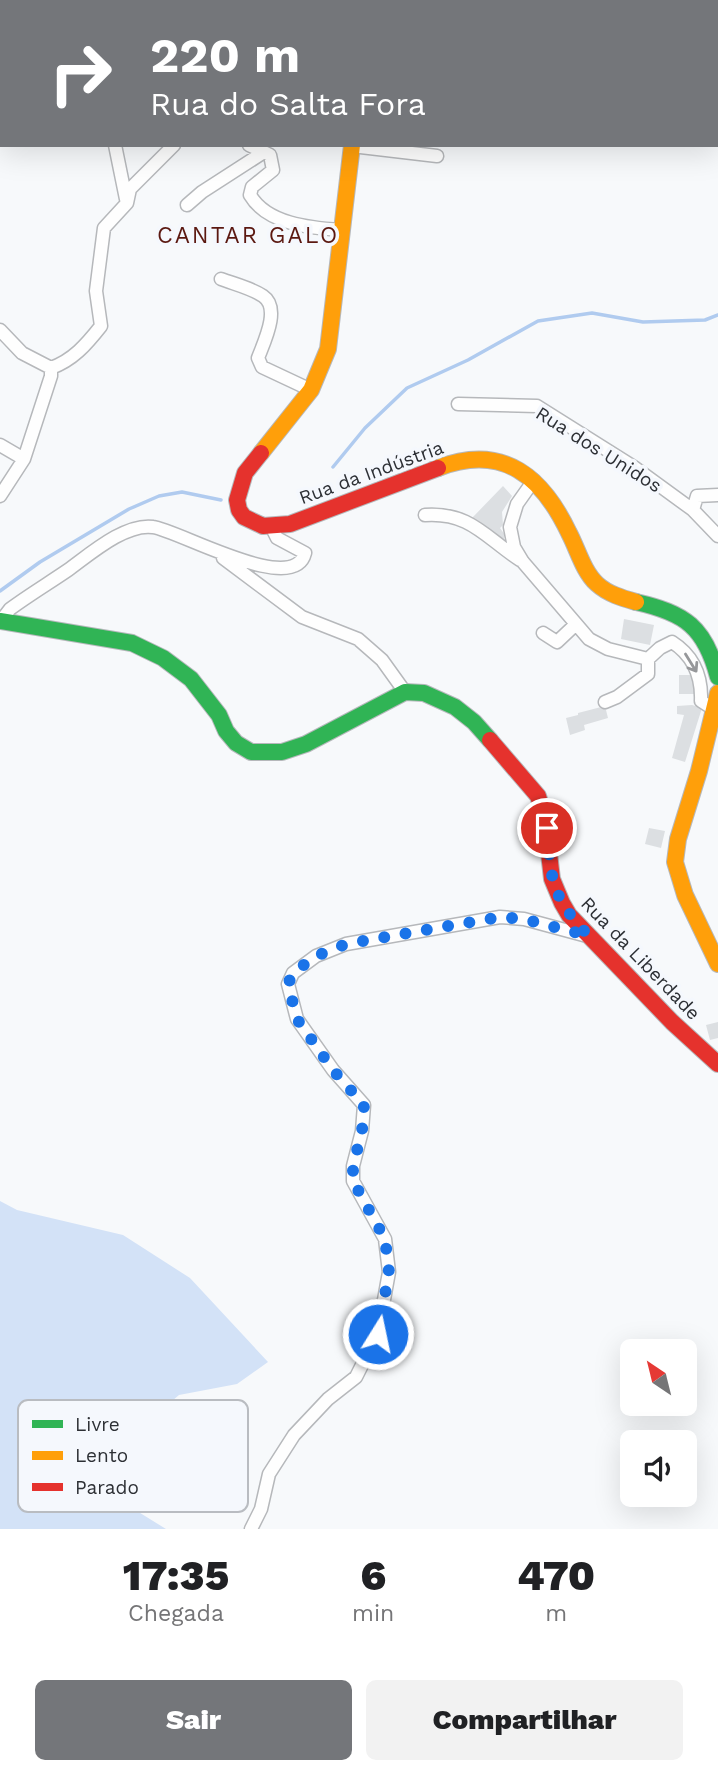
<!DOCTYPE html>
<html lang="pt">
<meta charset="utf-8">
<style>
body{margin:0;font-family:"Work Sans",sans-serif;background:#f2f2f2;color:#202124;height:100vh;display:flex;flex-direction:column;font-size:26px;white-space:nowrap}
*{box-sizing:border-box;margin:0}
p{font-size:23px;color:#757577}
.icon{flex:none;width:38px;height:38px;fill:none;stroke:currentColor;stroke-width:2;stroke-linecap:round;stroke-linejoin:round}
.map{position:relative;height:1529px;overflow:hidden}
.sheet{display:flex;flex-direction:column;background:#fff;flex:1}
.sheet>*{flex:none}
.top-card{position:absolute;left:0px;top:0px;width:719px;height:147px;box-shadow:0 7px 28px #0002;background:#74767a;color:#fff;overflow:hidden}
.needle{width:46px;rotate:325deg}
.buttons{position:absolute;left:620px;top:1339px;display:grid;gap:14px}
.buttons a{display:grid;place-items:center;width:77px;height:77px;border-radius:10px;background:#fff;box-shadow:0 7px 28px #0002;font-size:35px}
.pin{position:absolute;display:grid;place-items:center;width:60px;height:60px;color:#fff;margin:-30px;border:4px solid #fff;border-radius:50%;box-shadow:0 2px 7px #0007}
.me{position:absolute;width:77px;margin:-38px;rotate:10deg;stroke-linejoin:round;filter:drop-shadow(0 0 5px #0008)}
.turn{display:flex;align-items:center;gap:24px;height:147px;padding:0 35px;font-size:32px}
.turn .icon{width:91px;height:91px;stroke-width:2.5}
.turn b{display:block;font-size:49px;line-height:60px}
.eta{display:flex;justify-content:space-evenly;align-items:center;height:119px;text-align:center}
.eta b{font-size:42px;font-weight:800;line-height:49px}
.action{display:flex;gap:14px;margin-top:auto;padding:14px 35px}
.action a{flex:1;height:80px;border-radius:10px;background:#74767a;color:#fff;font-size:28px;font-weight:800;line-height:80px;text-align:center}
.action a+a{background:#f2f2f2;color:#202124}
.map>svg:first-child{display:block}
.green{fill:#d3e2f7}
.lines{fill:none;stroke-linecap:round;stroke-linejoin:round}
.stream{stroke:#b0cbef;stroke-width:3.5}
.building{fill:#dcdfe2}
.street-casing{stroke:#b6b8bb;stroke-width:15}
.fast-casing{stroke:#b6b8bb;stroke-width:18}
.slow-casing{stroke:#b6b8bb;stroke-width:18}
.jam-casing{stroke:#b6b8bb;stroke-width:18}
.street{stroke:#fefefe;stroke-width:12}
.fast{stroke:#30b455;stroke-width:16}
.slow{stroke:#ff9f0a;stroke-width:16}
.jam{stroke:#e5322d;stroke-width:16}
.oneway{stroke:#96979a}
.route{stroke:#1a73e8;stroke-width:12;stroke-dasharray:0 21.6}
.labels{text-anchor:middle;stroke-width:7;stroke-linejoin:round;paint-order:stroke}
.street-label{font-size:19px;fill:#2d3035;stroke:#f5f8fd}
.quarter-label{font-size:23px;letter-spacing:2px;fill:#5b1810;stroke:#f5f8fd}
.key{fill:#f5f8fd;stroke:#b9bcc1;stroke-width:2}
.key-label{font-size:19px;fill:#2d3035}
</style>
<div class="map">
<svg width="718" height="1529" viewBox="0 0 718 1529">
<rect width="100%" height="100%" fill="#f7f9fb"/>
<path class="green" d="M 0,1201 L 17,1210 L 123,1235 L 190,1278 L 268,1362 L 237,1384 L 179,1395 L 159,1412 L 124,1460 L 124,1503 L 166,1529 L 0,1529 Z"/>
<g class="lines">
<path class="stream" d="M 333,467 L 365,428 L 407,388 L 468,360 L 538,321 L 592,313 L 643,322 L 705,320 L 718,315
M 0,591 L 40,562 L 129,509 L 159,496 L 182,492 L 221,500"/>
</g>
<path class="building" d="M 503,486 L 512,496 L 502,512 L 503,525 L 500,528 L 505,535 L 503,541 L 483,529 L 472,518 Z
M 624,619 L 654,625 L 650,645 L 621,639 Z
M 679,675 L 696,675 L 696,694 L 679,694 Z
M 692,705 L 702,708 L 685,762 L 672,758 L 684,715 L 677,714 L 677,706 Z
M 605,706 L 608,718 L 584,725 L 585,730 L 570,735 L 566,718 L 578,715 L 578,713 Z
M 649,828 L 665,831 L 661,848 L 645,844 Z
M 718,1022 L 718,1038 L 710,1040 L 706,1025 Z"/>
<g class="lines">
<defs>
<path id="street" d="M 703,0 L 705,2
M 208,2 L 211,0
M 370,2 L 374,0
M 552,2 L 553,0
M 718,7 L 718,6
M 115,145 L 126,199
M 249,145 L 270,155 L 273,170 L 252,187 L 250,195 C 267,224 310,228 341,230
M 352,146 L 437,156
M 187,205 L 202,192 L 264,152
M 221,279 C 234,284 251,288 263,296 C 281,308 264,342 258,358 L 262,367 L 311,390
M 0,330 L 22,353 L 51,368 C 73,360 86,345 101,326 L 96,291 L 104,228 L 127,203 L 130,189 L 174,145
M 458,404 L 537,406 L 634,467 L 693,510 L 718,536
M 0,445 L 24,459
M 534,480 L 517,504 L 510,527 L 514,547 L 523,562 L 589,639 L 608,649 L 648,659
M 0,496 L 24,459 L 51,376 L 51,368
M 693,510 L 697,496 L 718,495
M 425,515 C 470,512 485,537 520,560
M 223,558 L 302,617 L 358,639 L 382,660 L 405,692
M 1,621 L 10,609 C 29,595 49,583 68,570 C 89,555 125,523 153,527 C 178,530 294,597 305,553 L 277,538 L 272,528
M 543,633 L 557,642 L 575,625
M 648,659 L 660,648 L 672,642 C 694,656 702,676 701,701 L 715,710
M 605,702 L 617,697 L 648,674 L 648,659
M 251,1529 L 261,1509 L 269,1474 L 294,1435 L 328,1399 L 356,1377 L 378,1333 L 389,1272 L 385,1239 L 353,1181 L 353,1166 L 362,1131 L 364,1105 L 333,1070 L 297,1019 L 288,984 L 293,973 L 316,956 L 346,944 L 500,917 L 524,919 L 587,936"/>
<path id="fast" d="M 475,2 L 477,0
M 636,602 C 685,613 705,627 718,677
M 0,621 L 132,643 L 163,658 L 191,679 L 219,715 L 226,731 L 236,743 L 251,752 L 282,752 L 306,744 L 405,692 L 424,693 L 455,707 L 474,722 L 490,740"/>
<path id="slow" d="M 261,453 L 311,390 L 328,349 L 352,145
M 438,468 C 503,443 542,476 569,533 C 578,550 583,571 597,584 C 608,594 622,598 636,602
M 718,693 L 699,771 L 678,839 L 675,862 L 685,895 L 718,964"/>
<path id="jam" d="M 261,453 L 245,473 L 237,500 L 239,510 L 244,517 L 263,526 L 290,524 L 438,468
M 490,740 L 538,796 L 545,819 L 552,879 L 562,903 L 569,915 L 672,1022 L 718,1064"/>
</defs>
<use href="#street" class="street-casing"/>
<use href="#fast" class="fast-casing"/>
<use href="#slow" class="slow-casing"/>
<use href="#jam" class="jam-casing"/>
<use href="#street" class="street"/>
<use href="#fast" class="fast"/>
<use href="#slow" class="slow"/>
<use href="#jam" class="jam"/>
</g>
<defs><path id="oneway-shaft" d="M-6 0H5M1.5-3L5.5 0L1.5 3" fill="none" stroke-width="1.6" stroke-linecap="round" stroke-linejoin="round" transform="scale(1.75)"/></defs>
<use class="oneway" href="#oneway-shaft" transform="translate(691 663) rotate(58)"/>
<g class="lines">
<path class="route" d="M 378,1334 L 389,1272 L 385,1239 L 353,1181 L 353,1166 L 362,1131 L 364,1105 L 333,1070 L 297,1019 L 288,984 L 293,973 L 316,956 L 346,944 L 500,917 L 524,919 L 589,936 C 551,897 551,880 547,828"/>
</g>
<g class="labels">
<g class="street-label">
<text transform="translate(599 449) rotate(32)" y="7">Rua dos Unidos</text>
<text transform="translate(371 472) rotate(-20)" y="7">Rua da Indústria</text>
<text transform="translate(641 958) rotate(46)" y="7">Rua da Liberdade</text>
</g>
<g class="quarter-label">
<text x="248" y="243">CANTAR GALO</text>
</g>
</g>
<rect x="18" y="1400" width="230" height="112" rx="10" class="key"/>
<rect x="32" y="1420" width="31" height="8" fill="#30b455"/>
<rect x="32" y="1451" width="31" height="9" fill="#ff9f0a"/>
<rect x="32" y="1483" width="31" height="8" fill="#e5322d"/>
<g class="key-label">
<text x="75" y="1431">Livre</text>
<text x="75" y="1462">Lento</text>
<text x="75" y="1494">Parado</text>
</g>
</svg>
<div class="buttons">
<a><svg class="needle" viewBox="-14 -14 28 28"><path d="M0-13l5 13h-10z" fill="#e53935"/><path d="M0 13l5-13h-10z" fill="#757577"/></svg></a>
<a><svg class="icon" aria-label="sound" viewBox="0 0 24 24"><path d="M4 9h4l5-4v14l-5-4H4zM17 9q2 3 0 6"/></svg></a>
</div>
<div class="pin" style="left:547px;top:828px;background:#d93025"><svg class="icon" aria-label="arrive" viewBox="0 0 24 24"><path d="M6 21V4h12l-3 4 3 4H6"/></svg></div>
<svg class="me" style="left:378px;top:1334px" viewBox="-20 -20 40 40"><circle r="17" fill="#1a73e8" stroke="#fff" stroke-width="3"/><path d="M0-11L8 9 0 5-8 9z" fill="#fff"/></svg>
<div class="top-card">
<div class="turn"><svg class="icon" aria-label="right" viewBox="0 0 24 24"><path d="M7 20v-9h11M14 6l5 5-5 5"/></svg><div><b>220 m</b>Rua do Salta Fora</div></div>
</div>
</div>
<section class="sheet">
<div class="eta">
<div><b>17:35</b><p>Chegada</p></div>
<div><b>6</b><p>min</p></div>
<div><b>470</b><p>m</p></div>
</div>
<div class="action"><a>Sair</a><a>Compartilhar</a></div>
</section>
